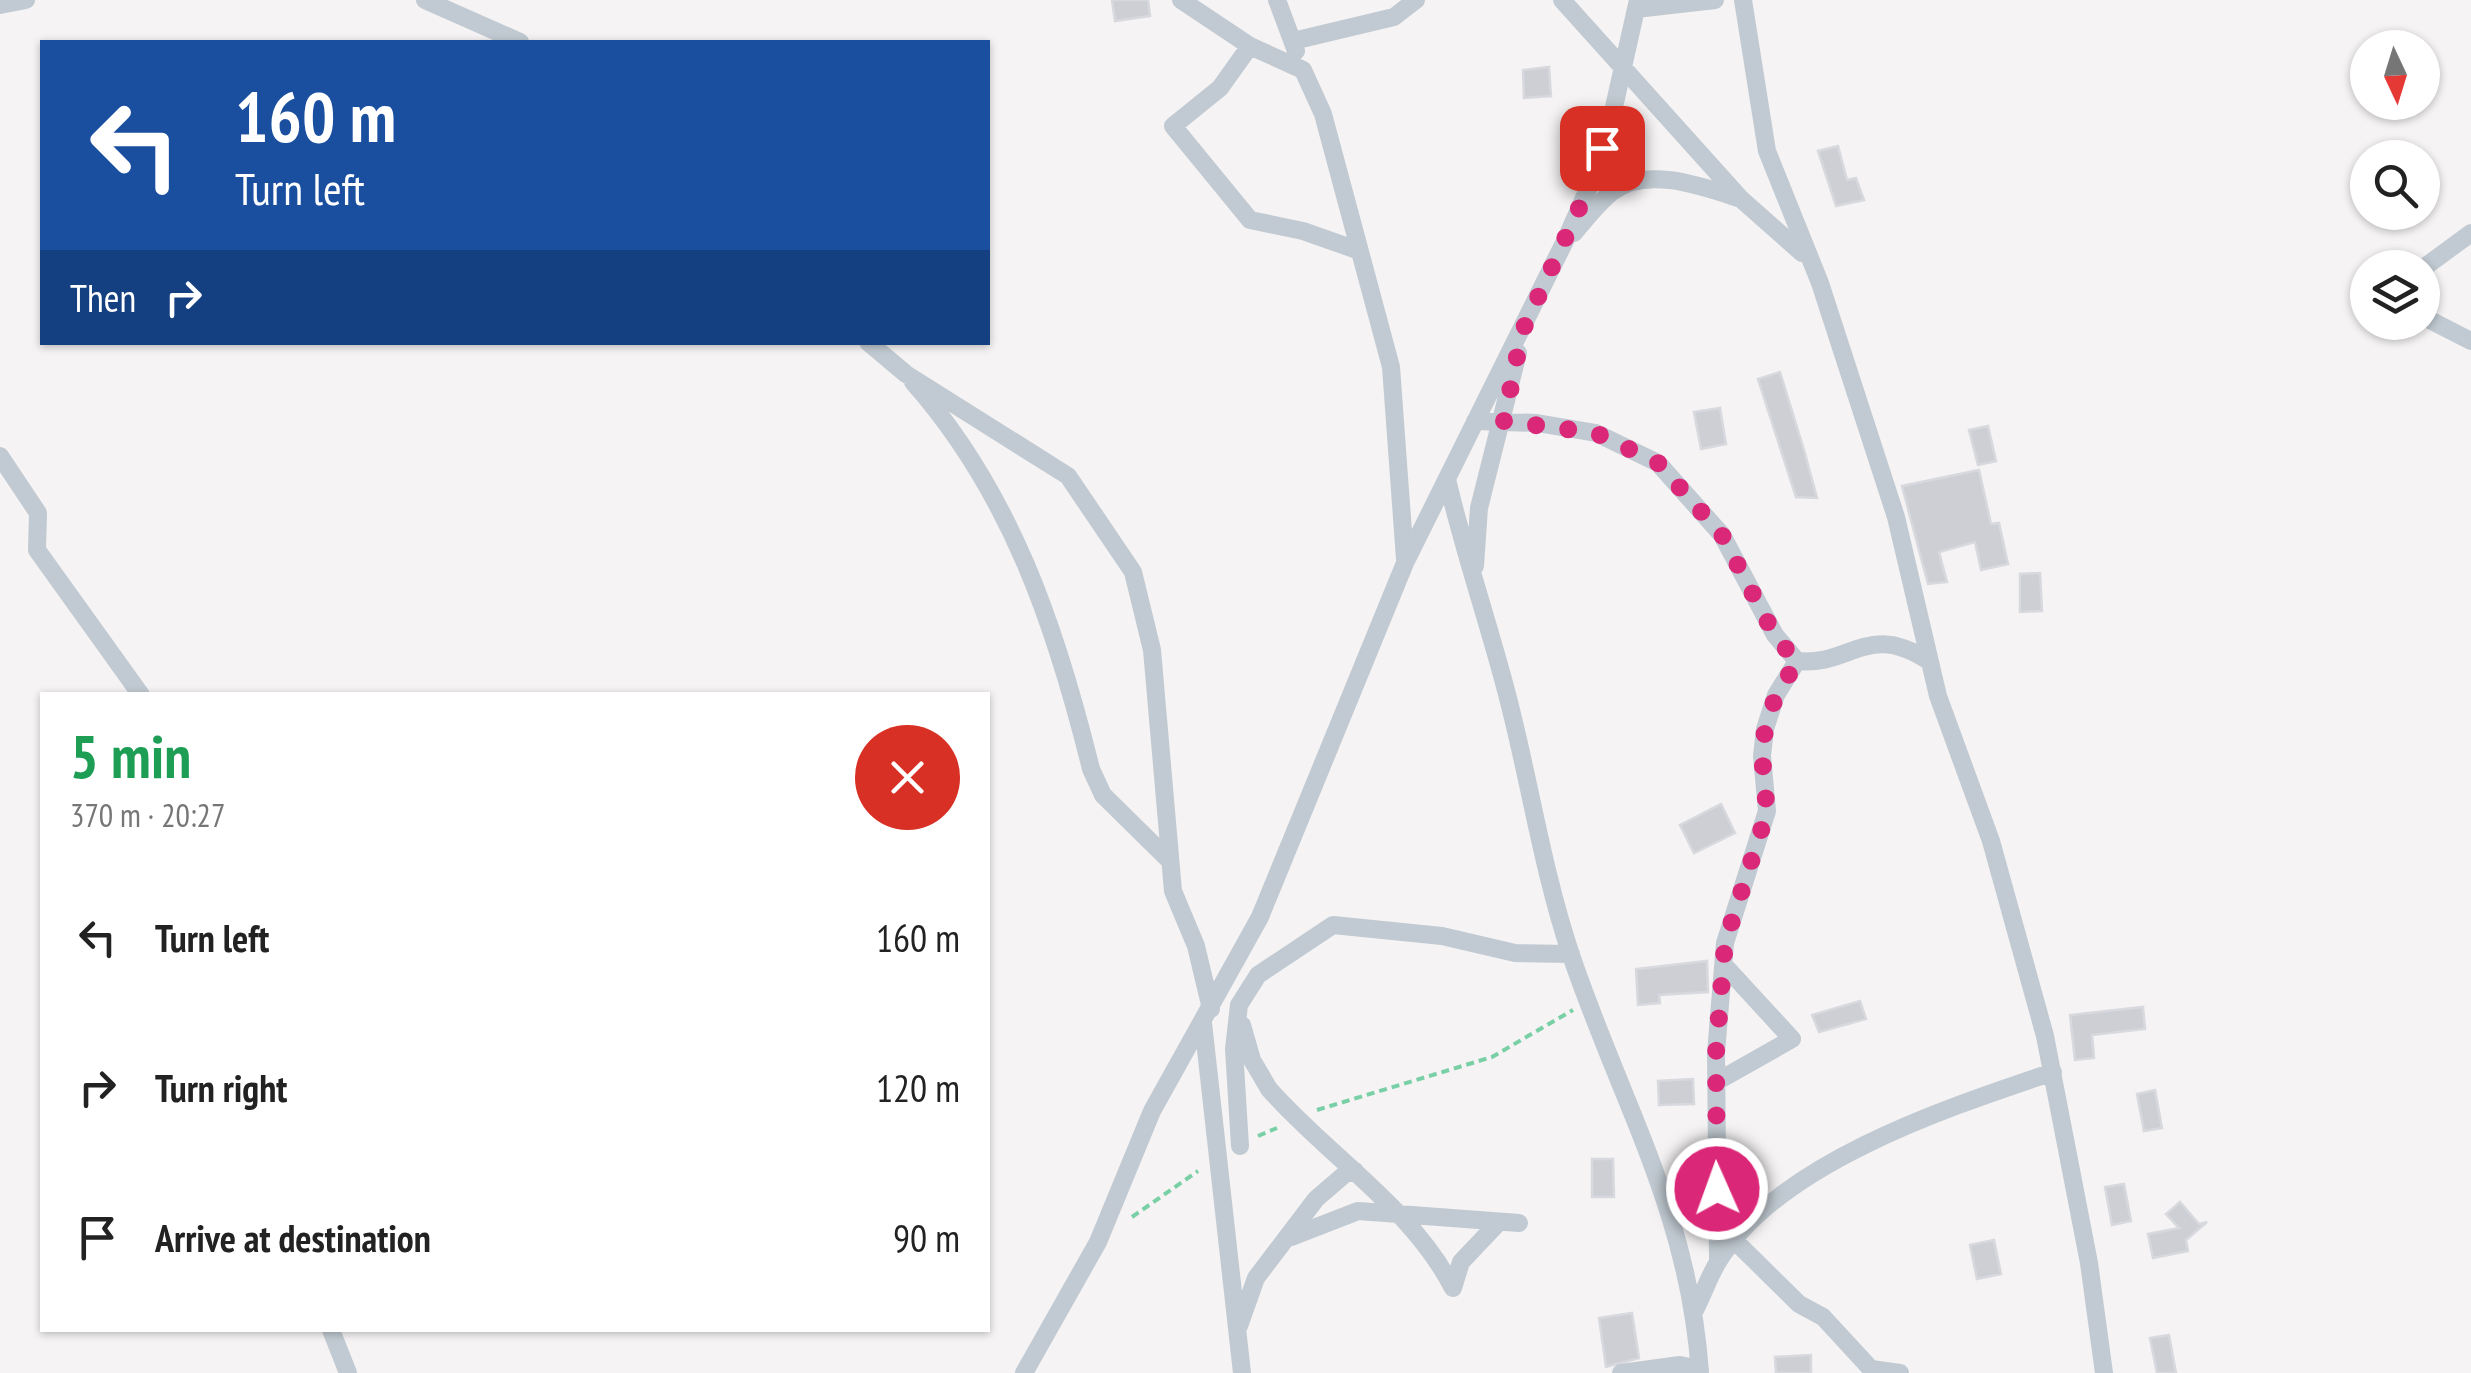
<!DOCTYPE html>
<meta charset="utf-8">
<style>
body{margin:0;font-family:"PT Sans Narrow",sans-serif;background:#f2f2f2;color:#222;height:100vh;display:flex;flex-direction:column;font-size:38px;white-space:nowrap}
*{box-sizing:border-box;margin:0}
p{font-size:32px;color:#767676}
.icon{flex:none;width:55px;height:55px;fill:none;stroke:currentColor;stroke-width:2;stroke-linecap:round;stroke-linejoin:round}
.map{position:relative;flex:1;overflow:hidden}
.drawer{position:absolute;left:40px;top:692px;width:950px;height:640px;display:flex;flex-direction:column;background:#fff;border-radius:0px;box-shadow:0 2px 8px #0004}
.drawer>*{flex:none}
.hud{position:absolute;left:40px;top:40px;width:950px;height:305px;border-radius:0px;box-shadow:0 2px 8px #0004;background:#1a4fa0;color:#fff;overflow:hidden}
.needle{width:65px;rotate:176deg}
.buttons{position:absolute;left:2350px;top:30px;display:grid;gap:20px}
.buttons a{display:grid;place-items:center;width:90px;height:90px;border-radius:50%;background:#fff;box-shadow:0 2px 8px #0004;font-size:50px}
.pin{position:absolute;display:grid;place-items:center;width:85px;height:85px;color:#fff;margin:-42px;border-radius:20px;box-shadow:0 5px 15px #0006}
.me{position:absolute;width:110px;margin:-55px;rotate:358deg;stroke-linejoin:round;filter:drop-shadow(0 0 8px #0008)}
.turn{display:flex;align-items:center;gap:35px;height:210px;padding:0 30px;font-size:45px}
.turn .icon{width:130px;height:130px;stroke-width:2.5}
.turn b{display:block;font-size:70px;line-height:85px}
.then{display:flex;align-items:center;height:95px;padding:0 30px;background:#0003;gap:20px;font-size:38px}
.round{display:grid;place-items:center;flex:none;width:105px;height:105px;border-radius:52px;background:#f2f2f2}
.summary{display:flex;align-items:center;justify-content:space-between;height:170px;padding:0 30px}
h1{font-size:60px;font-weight:800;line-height:75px;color:#1e9e55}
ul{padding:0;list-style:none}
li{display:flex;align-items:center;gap:30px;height:150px;padding:0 30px}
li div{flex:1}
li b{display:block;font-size:38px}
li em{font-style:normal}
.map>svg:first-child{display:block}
.building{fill:#cdcfd5;stroke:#d7d9de;stroke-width:2.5}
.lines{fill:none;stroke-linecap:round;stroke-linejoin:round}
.path{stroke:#7ad0a6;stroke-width:4;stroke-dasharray:8 5;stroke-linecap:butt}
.minor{stroke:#c1cad2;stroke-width:18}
.route{stroke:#db2777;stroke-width:18;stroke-dasharray:0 32.4}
</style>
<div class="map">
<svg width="2471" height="1373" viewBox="0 0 2471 1373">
<rect width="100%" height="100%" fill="#f5f3f3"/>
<path class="building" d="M 1112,0 L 1148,0 L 1150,16 L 1115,21 Z
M 1549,67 L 1551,96 L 1524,98 L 1523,70 Z
M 1838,146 L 1847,180 L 1856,178 L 1864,200 L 1836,206 L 1818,151 Z
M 1780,372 L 1804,450 L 1817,498 L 1796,497 L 1758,379 Z
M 1720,408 L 1726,444 L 1701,449 L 1694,412 Z
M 1988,426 L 1996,461 L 1978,465 L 1969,430 Z
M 1979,470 L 1991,524 L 1999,523 L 2008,564 L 1981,570 L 1975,542 L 1939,552 L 1947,582 L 1928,584 L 1902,486 Z
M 2040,573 L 2042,611 L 2020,612 L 2020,574 Z
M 1721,804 L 1735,833 L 1694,853 L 1680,825 Z
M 1707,961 L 1708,992 L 1659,995 L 1660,1003 L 1638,1005 L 1636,969 Z
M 1860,1001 L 1866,1019 L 1819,1032 L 1812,1015 Z
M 2143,1007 L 2145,1029 L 2092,1035 L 2094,1058 L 2075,1060 L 2070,1015 Z
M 1693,1079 L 1694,1104 L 1659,1105 L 1658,1081 Z
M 2155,1090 L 2162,1128 L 2144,1131 L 2137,1094 Z
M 1592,1159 L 1613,1159 L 1614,1197 L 1592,1197 Z
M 2124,1184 L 2131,1221 L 2112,1225 L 2105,1187 Z
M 2180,1202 L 2199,1224 L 2207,1222 L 2186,1240 L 2188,1251 L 2153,1258 L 2148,1234 L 2179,1228 L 2166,1214 Z
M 1994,1240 L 2001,1274 L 1977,1279 L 1970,1245 Z
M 1632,1313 L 1639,1358 L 1606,1367 L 1599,1318 Z
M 2169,1335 L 2176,1373 L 2157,1373 L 2150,1338 Z
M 1811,1355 L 1811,1373 L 1776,1373 L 1775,1357 Z"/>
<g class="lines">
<path class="path" d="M 1317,1110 L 1492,1057 L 1573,1010
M 1258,1136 L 1277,1128
M 1132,1217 L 1198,1171"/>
<path class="minor" d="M 425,0 L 520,42
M 1181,0 L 1250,46 L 1303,70 L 1323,114 L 1391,367 L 1405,559
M 1277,0 L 1296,51
M 1562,0 L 1741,199 L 1802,253
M 1743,0 L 1767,151 L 1820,283 L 1896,517 L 1938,696 L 1991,841 L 2045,1036 L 2089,1263 L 2104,1373
M 0,5 L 26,0
M 1636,9 L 1715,0
M 1293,41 L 1394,17 L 1416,0
M 1250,46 L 1220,88 L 1173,126 L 1250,220 L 1303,231 L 1357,250
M 1574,233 C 1586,219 1598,203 1612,192 C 1646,165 1704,187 1741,199
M 2422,269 L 2471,233
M 2422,316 L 2471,341
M 868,342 L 906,374 L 1068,476 L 1133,572 L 1152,650 L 1173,891 L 1196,946 L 1211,1009
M 913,382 C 1011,493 1056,627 1091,769 L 1103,795 L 1169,860
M 1475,421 L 1537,423 L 1596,433 L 1658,463 L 1722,535 L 1775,635 L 1797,661 C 1850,667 1868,620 1930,662
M 0,456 L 38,513 L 37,550 L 141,695
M 1447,479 C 1464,553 1489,624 1508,698 C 1530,783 1543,872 1571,955 C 1621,1103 1689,1211 1700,1373
M 1475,566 L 1479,508 L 1518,353
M 1203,1023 L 1242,1373
M 1242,1025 L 1252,1060 L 1269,1089 C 1328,1156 1411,1207 1453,1288
M 1716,1082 L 1792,1039 L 1724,965
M 1240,1146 L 1234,1049 L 1239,1005 L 1258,975 L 1333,925 L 1442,936 L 1515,953 L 1571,954
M 1291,1237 L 1358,1211 L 1519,1223
M 1736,1242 L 1799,1304 L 1823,1317 L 1871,1369 L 1900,1373
M 1718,1260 L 1716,1053 L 1725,943 L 1767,811 L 1762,756 L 1765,729 L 1776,695 L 1797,661
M 1453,1288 L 1461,1262 L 1498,1223
M 1695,1310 C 1703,1295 1709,1276 1718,1262 C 1777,1163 1949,1107 2053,1072
M 1239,1326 L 1256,1278 L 1316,1199 L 1345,1174 L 1355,1171
M 331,1330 L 348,1373
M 1024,1373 L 1098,1242 L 1152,1111 L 1260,917 L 1405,563 L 1566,239 L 1592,180 L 1612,116 L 1638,0
M 1621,1373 L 1680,1365 L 1700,1369"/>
</g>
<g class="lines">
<path class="route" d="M 1602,148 L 1592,180 L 1522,332 L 1504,421 L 1596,433 L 1658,463 L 1722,535 L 1775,636 L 1797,662 L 1776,695 L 1765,730 L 1762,756 L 1767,812 L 1725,943 L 1716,1053 L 1717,1189"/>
</g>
</svg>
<div class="buttons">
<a><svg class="needle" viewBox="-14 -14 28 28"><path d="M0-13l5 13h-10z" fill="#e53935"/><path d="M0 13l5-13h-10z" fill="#767676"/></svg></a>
<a><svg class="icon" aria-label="search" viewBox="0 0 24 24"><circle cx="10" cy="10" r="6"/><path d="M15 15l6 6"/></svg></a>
<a><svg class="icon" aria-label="layers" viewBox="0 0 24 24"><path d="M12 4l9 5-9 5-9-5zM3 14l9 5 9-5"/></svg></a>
</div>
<div class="pin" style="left:1602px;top:148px;background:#d93025"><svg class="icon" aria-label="arrive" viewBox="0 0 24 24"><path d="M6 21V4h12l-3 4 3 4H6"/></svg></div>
<svg class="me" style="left:1717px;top:1189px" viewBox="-20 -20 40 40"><circle r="17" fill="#db2777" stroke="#fff" stroke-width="3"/><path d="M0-11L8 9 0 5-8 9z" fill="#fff"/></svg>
<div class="hud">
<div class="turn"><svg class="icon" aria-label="left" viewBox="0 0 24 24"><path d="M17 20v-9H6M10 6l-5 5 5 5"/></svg><div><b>160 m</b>Turn left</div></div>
<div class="then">Then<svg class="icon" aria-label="right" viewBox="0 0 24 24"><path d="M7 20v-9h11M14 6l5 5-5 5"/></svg></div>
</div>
<section class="drawer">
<div class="summary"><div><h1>5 min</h1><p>370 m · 20:27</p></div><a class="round" style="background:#d93025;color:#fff"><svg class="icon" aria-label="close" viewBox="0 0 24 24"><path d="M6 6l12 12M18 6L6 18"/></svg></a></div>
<ul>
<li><svg class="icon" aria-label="left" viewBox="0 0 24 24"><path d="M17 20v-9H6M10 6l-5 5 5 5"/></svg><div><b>Turn left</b></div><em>160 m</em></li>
<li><svg class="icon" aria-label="right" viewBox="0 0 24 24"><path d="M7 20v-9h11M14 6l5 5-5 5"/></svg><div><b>Turn right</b></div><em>120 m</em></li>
<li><svg class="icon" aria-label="arrive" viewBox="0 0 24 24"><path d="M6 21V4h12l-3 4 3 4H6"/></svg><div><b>Arrive at destination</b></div><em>90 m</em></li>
</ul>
</section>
</div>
